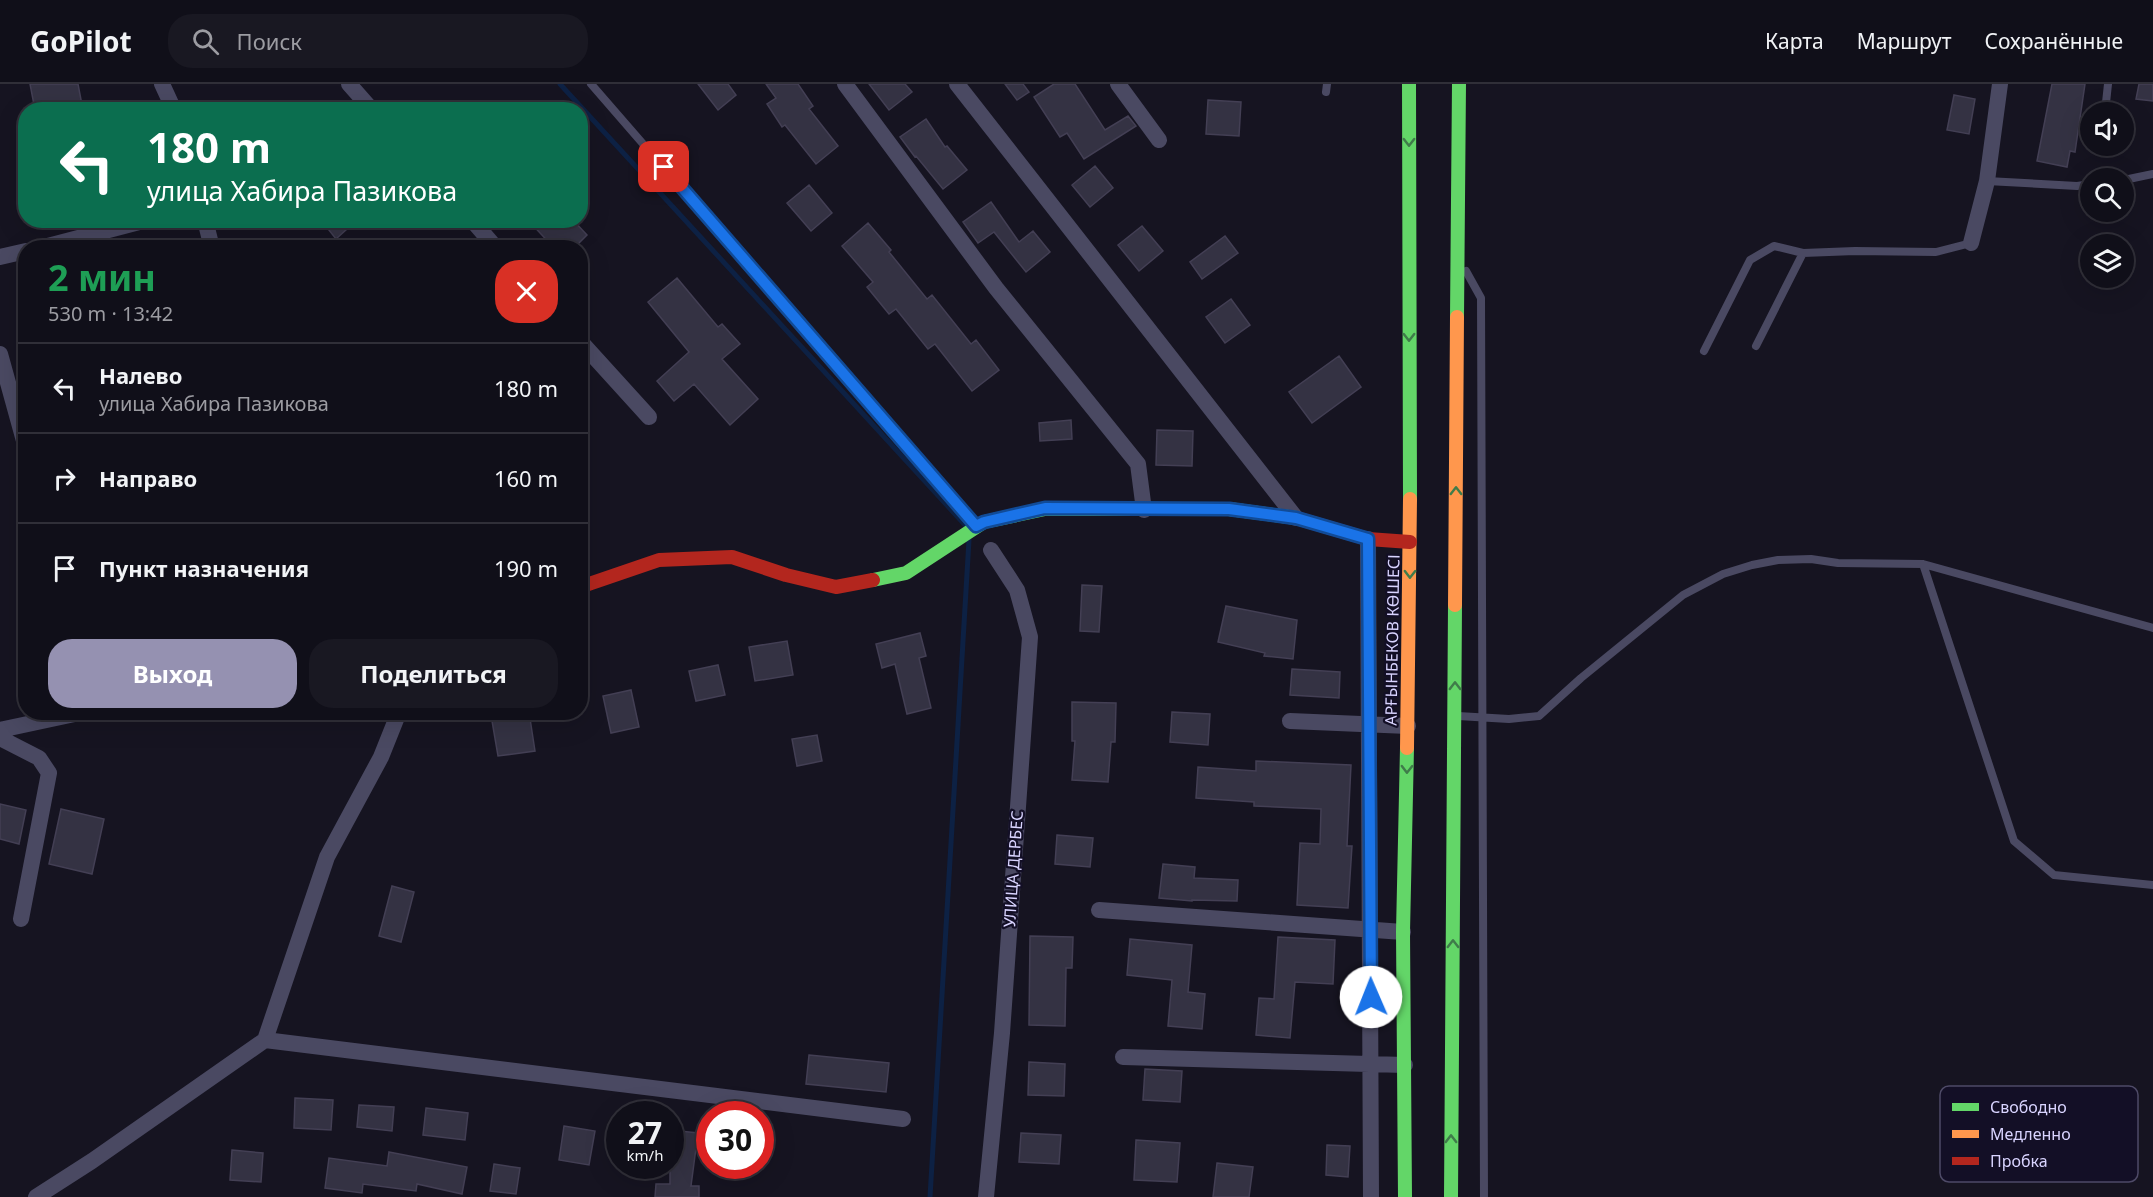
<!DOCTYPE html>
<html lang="ru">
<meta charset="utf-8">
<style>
body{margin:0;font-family:"Noto Sans",sans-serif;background:#191822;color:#f1f3f6;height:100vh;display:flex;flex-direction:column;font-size:22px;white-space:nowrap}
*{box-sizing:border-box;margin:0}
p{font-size:20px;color:#9c9ca2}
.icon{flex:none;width:33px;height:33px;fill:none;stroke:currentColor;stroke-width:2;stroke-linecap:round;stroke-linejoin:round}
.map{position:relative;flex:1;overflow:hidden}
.sheet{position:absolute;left:18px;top:156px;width:570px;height:480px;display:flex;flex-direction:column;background:#100f19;border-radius:24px;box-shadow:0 6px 24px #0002,0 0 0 2px #302f38}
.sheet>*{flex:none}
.guide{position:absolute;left:18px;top:18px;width:570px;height:126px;border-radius:24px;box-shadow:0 6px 24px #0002,0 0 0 2px #302f38;background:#0b6e4f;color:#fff;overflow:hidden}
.fabs{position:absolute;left:2080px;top:18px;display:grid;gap:12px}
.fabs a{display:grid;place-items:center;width:54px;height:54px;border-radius:50%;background:#100f19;box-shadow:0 6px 24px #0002,0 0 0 2px #302f38;font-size:30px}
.speed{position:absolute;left:606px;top:1017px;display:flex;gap:12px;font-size:30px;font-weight:700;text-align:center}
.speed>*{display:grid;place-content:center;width:78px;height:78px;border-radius:50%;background:#100f19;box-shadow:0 6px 24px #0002,0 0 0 2px #302f38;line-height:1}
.speed small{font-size:15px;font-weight:400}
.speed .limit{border:9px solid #d22;background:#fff;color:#111}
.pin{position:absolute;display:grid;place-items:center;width:51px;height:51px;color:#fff;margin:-26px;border-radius:12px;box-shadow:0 3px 9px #0006}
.me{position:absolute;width:66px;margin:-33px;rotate:359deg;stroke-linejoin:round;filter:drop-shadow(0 0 4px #0008)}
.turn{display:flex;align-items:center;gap:21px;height:126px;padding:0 30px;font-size:27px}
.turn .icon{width:78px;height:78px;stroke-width:2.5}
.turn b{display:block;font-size:42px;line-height:51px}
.round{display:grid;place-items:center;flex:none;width:63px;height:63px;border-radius:24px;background:#191822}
.overview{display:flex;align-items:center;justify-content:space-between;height:102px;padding:0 30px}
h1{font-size:36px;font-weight:700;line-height:45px;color:#1e9e55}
.cta{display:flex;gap:12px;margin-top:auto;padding:12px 30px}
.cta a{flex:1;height:69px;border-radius:24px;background:#9591b1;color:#fff;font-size:24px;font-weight:700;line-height:69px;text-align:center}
.cta a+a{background:#191822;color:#f1f3f6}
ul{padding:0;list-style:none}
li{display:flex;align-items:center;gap:18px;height:90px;padding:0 30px;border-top:2px solid #302f38}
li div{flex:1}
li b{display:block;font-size:22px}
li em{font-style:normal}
header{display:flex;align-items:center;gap:36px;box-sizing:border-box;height:84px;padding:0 30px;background:#100f19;border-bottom:2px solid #302f38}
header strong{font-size:28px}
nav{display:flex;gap:33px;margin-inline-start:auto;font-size:21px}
.search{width:420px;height:54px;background:#191822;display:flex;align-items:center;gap:15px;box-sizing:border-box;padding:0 21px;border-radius:24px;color:#9c9ca2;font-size:22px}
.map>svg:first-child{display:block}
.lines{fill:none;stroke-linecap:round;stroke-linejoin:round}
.stream{stroke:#0d2144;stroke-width:5}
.building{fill:#343243;stroke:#433f54;stroke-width:1.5}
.lane{stroke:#4a4962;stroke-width:8}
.street{stroke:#4a4962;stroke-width:16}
.fast{stroke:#63d668;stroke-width:14}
.slow{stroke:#ff974d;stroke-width:14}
.jam{stroke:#b3261e;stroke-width:14}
.oneway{stroke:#3f7c4a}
.route-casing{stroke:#114b97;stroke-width:15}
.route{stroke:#1a73e8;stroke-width:10}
.labels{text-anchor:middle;stroke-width:4.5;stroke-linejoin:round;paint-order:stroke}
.street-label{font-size:16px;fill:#d9d4ff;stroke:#130f26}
.key{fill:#130f26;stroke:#4e4a67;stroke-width:1.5}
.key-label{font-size:16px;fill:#d9d4ff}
</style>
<header>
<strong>GoPilot</strong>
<div class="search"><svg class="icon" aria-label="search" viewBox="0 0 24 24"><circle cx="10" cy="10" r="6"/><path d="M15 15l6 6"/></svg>Поиск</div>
<nav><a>Карта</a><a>Маршрут</a><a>Сохранённые</a></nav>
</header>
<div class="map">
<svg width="2153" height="1113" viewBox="0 0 2153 1113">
<rect width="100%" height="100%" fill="#161421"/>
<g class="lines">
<path class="stream" d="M 560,0 L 966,442
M 930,1113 L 969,456"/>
</g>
<path class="building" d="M 30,0 L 78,0 L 82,21 L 59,26 L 35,26 Z
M 698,0 L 728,0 L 736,11 L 718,26 Z
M 766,0 L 798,0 L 813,22 L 809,25 L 838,62 L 816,80 L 785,41 L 782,43 L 767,20 L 776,14 Z
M 869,0 L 905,0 L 912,8 L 889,26 Z
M 1005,0 L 1023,0 L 1029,8 L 1017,16 Z
M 1054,0 L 1075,0 L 1105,46 L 1128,32 L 1136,42 L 1084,75 L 1067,49 L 1060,53 L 1034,13 Z
M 2052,0 L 2085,0 L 2075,68 L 2070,67 L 2067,83 L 2037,77 Z
M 2139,0 L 2153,0 L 2153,17 L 2136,15 Z
M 1954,11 L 1975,15 L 1969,50 L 1947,46 Z
M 1208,16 L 1241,18 L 1239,52 L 1206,50 Z
M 926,35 L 945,63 L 947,62 L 967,86 L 943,105 L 916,72 L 915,73 L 900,53 Z
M 1095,82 L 1113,104 L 1090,123 L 1072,101 Z
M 809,101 L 832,129 L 811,147 L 787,119 Z
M 991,118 L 1019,158 L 1033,147 L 1050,168 L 1026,188 L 994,148 L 978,159 L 963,138 Z
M 321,136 L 357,136 L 336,155 Z
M 528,136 L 573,136 L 587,151 L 574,164 L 554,164 Z
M 868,139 L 891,166 L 889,168 L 927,215 L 932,211 L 971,260 L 976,256 L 999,286 L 972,307 L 935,260 L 928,265 L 896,225 L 889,230 L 867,203 L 873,198 L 842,162 Z
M 1142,142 L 1163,167 L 1139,187 L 1118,161 Z
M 1225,152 L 1238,169 L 1202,195 L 1190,178 Z
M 677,194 L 718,243 L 722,240 L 740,260 L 722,275 L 758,315 L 730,341 L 694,300 L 674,317 L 657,297 L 689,268 L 648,218 Z
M 1231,215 L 1250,241 L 1225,259 L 1206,233 Z
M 1339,272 L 1361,303 L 1312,339 L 1289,308 Z
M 1071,336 L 1072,355 L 1040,357 L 1039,339 Z
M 1157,346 L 1193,347 L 1192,382 L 1156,381 Z
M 1082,501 L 1102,502 L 1099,548 L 1080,547 Z
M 1226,522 L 1297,536 L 1293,575 L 1264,572 L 1265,569 L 1218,558 Z
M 920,549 L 926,572 L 919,574 L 931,624 L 907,630 L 895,580 L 882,584 L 876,560 Z
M 787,557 L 793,591 L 755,597 L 749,563 Z
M 718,581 L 725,611 L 696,617 L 689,587 Z
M 1292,585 L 1340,588 L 1339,614 L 1290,611 Z
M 631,606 L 639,643 L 611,649 L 603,612 Z
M 1072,618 L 1116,619 L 1115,658 L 1111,658 L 1108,698 L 1072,696 L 1075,657 L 1072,657 Z
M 509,628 L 529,628 L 535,667 L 498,672 L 491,631 Z
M 1172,628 L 1210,630 L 1208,661 L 1170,658 Z
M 817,651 L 822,677 L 797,682 L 792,655 Z
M 1256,677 L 1351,681 L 1347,762 L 1352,762 L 1348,824 L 1297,821 L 1300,759 L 1320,760 L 1321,725 L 1254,722 L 1254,718 L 1196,714 L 1198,683 L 1256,687 Z
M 0,720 L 26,726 L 19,760 L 0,755 Z
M 61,725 L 104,735 L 92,790 L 49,780 Z
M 1057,751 L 1093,754 L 1090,783 L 1055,780 Z
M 1163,780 L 1195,783 L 1194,794 L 1238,796 L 1237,817 L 1192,816 L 1192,817 L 1159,814 Z
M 392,802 L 414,808 L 401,858 L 379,852 Z
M 1030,852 L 1073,853 L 1072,884 L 1066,884 L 1065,942 L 1029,941 Z
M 1278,853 L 1335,856 L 1333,900 L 1295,898 L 1290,954 L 1256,951 L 1259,914 L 1274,915 Z
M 1130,855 L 1192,861 L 1188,908 L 1205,910 L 1202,945 L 1168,942 L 1172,896 L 1127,891 Z
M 809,971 L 889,979 L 886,1008 L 806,1000 Z
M 1029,978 L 1065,980 L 1064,1012 L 1028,1011 Z
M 1145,985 L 1182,987 L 1180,1018 L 1143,1016 Z
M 295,1014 L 333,1016 L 331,1046 L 294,1044 Z
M 359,1021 L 394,1023 L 392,1047 L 357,1043 Z
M 426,1024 L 468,1029 L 465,1056 L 423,1051 Z
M 564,1042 L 595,1047 L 589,1081 L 559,1076 Z
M 670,1046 L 698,1049 L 691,1102 L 699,1102 L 699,1113 L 655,1113 L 656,1100 L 670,1100 Z
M 1021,1049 L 1061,1051 L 1059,1080 L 1019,1078 Z
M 1136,1056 L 1180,1059 L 1177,1098 L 1134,1096 Z
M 1327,1061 L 1350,1062 L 1348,1093 L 1326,1091 Z
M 232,1066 L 263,1069 L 261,1098 L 230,1096 Z
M 389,1068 L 467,1083 L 462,1110 L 417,1100 L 416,1107 L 363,1100 L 362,1109 L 325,1104 L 329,1074 L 387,1082 Z
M 1217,1079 L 1253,1083 L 1249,1113 L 1213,1113 Z
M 494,1080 L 520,1084 L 516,1110 L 490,1107 Z"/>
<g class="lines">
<path class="lane" d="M 591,0 L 974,441
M 1326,8 L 1327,0
M 2105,28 L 2108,0
M 2124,96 L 2153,90
M 1987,97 L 2077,102 L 2091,100
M 1466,187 L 1481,214 L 1484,1113
M 1756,262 L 1803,169
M 1704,267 L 1750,176 L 1774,162 L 1803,169 L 1855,167 L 1936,168 L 1971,159
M 1923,480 L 2014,757 L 2054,791 L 2153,801
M 1458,632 L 1509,635 L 1539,632 L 1581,594 L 1683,511 L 1723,490 L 1752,481 L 1778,476 L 1811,475 L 1838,479 L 1923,480 L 2153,544"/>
<path class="street" d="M 162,0 L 174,26
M 349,0 L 372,26
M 845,0 L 996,204 L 1138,380 L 1144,426
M 957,0 L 1296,434
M 1118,0 L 1159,56
M 205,136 L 212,164
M 472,136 L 496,164
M 1971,159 L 1987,97 L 2000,0
M 40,164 L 147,136
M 0,173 L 26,167
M 580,257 L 649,333
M 0,270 L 26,364
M 1368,455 L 1371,1113
M 1290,637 L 1408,642
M 0,646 L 84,628
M 0,654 L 39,674 L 49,689 L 21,835
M 1099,826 L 1403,848
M 265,956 L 903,1035
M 1123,973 L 1405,981
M 36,1113 L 92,1077 L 265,956 L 327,773 L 381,673 L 399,628
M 986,1113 L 1002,949 L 1030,553 L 1017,506 L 991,466"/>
<path class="fast" d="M 1409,0 L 1410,415
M 1457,233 L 1459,0
M 873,496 L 906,489 L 984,438 L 1045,425 L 1229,425 L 1296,434
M 1405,1113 L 1403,848 L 1407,664
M 1451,1113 L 1455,521"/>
<path class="slow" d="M 1455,521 L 1457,233
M 1407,664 L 1410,415"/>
<path class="jam" d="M 1296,434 L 1368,455 L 1410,458
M 580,503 L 659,476 L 732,473 L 786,491 L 836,503 L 873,496"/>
</g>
<defs><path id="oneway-chevron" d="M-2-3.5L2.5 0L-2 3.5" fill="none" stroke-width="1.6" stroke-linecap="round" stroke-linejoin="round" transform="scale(1.5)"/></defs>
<g class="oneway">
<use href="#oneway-chevron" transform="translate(1409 58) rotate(90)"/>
<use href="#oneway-chevron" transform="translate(1409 253) rotate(90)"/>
<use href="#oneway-chevron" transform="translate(1456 407) rotate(-90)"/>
<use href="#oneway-chevron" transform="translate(1410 490) rotate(91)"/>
<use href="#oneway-chevron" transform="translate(1455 602) rotate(-90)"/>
<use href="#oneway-chevron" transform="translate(1407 685) rotate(91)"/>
<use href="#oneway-chevron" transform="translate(1453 860) rotate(-90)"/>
<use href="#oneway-chevron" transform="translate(1451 1055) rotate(-90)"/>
</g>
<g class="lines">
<defs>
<path id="route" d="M 664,83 L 976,442 L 984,438 L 1045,424 L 1229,425 L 1296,434 L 1368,455 L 1371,913"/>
</defs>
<use href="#route" class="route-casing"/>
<use href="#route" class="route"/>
</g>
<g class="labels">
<g class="street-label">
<text transform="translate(1392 556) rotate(-89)" y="6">АРҒЫНБЕКОВ КӨШЕСІ</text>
<text transform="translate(1013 785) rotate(-86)" y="6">УЛИЦА ДЕРБЕС</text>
</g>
</g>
<rect x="1940" y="1002" width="198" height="96" rx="9" class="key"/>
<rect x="1952" y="1019" width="27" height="8" fill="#63d668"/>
<rect x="1952" y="1046" width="27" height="8" fill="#ff974d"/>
<rect x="1952" y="1073" width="27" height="8" fill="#b3261e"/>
<g class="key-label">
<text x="1990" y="1029">Свободно</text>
<text x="1990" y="1056">Медленно</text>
<text x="1990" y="1083">Пробка</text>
</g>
</svg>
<div class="fabs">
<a><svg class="icon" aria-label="sound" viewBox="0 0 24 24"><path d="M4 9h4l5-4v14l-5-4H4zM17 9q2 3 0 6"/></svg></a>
<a><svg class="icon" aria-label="search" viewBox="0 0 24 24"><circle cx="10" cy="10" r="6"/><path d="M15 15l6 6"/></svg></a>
<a><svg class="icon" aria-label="layers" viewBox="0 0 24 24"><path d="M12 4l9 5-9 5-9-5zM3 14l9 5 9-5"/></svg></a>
</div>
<div class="speed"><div>27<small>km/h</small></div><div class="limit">30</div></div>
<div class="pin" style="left:664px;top:83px;background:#d93025"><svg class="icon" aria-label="arrive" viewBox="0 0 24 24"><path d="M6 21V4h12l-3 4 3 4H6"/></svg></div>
<svg class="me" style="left:1371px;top:913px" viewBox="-20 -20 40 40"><circle r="19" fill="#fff"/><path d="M0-13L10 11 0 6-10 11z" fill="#1a73e8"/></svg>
<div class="guide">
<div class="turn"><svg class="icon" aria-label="left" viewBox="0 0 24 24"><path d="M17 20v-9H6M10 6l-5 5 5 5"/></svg><div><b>180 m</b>улица Хабира Пазикова</div></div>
</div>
<section class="sheet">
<div class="overview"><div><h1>2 мин</h1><p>530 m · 13:42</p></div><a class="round" style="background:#d93025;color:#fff"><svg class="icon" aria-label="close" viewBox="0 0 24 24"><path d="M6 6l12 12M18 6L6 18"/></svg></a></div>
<ul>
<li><svg class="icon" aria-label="left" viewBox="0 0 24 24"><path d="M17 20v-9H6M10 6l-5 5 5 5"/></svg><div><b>Налево</b><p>улица Хабира Пазикова</p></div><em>180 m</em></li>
<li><svg class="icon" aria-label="right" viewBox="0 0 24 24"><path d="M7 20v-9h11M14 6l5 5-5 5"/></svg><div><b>Направо</b></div><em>160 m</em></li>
<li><svg class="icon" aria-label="arrive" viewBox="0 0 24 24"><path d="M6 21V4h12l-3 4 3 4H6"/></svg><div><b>Пункт назначения</b></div><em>190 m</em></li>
</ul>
<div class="cta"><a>Выход</a><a>Поделиться</a></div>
</section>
</div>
